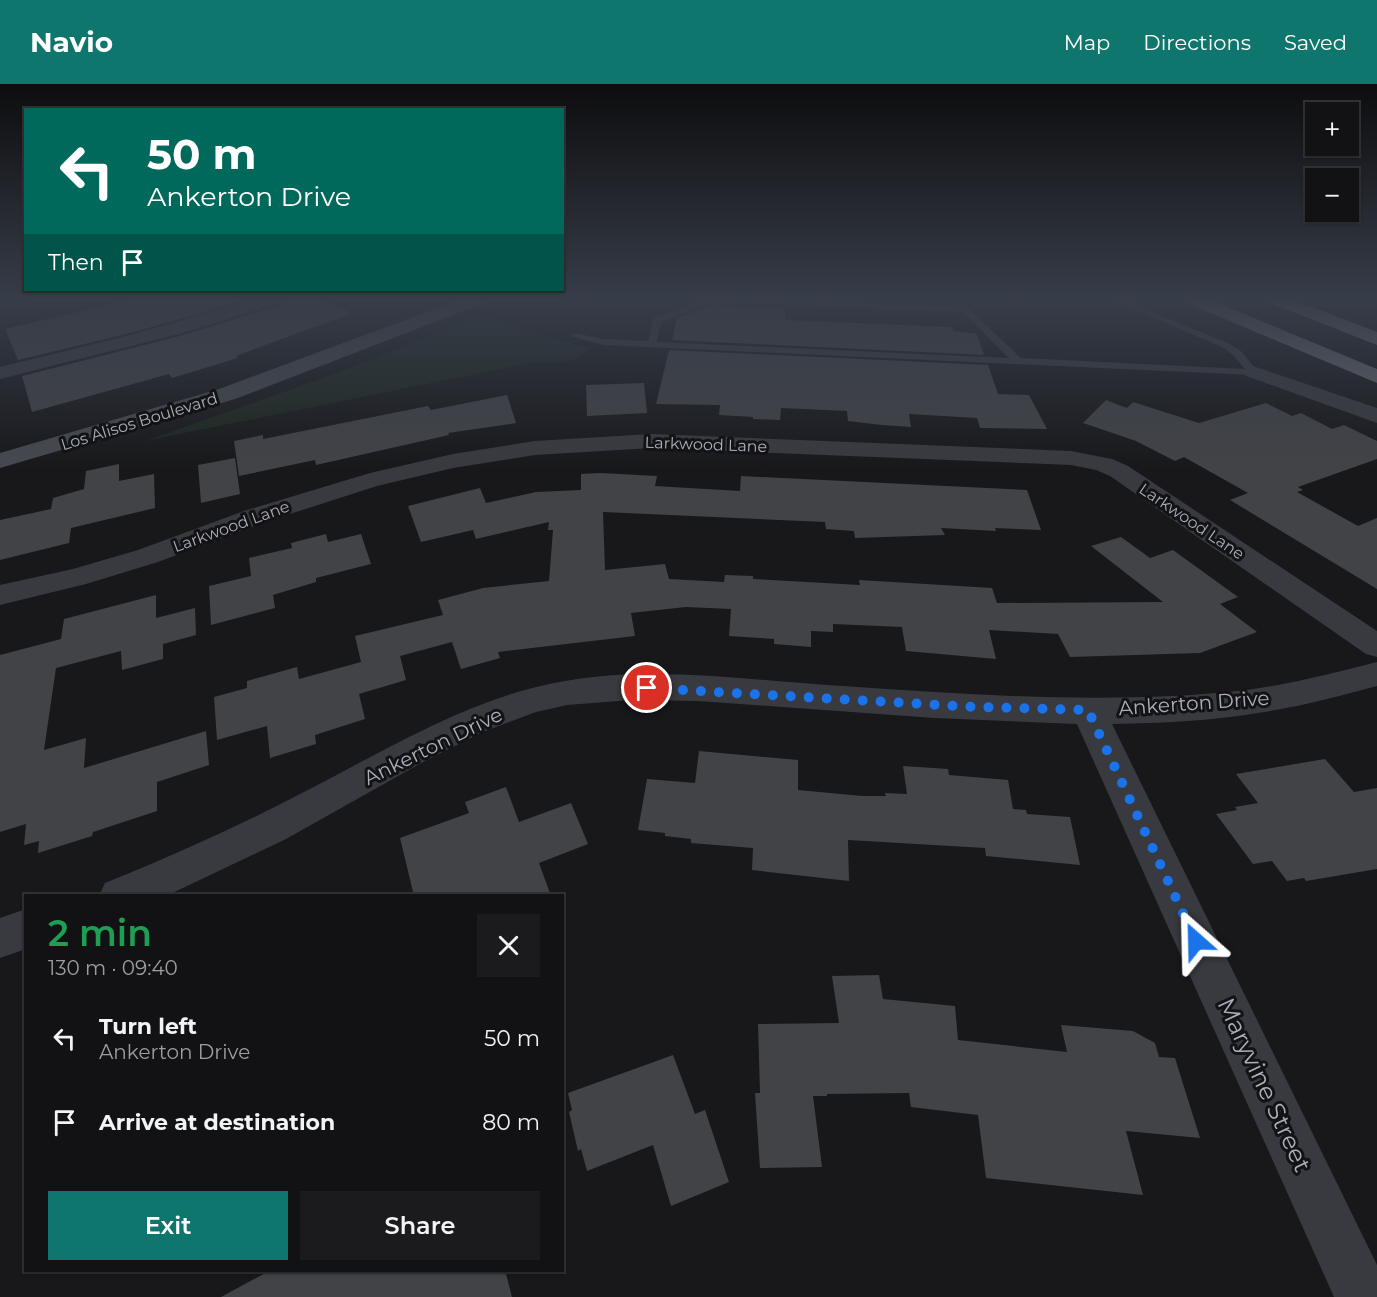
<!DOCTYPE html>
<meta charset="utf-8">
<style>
body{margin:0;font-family:Montserrat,sans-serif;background:#1b1b1d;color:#f1f3f6;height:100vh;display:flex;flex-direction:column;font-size:22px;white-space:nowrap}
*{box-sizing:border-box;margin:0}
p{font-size:20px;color:#9c9ea0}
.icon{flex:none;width:33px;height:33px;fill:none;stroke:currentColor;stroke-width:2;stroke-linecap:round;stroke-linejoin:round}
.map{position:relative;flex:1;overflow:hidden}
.sheet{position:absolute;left:24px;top:810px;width:540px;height:378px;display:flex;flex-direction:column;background:#121214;border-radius:0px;box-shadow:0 2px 4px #0004,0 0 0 2px #313234}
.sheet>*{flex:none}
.banner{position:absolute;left:24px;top:24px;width:540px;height:183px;border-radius:0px;box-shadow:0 2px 4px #0004,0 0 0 2px #313234;background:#00695c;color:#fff;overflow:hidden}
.controls{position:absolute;left:1305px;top:18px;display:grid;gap:12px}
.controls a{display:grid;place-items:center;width:54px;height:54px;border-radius:0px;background:#121214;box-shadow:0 2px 4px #0004,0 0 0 2px #313234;font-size:30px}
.pin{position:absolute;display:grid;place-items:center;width:51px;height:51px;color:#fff;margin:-26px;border:3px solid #fff;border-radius:50%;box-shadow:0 2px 6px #0007}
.me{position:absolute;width:66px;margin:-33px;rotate:335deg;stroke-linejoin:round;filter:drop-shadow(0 0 4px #0008)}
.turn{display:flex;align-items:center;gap:21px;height:126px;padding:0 24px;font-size:27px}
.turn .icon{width:78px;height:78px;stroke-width:2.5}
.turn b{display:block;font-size:42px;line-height:51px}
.then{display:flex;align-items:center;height:57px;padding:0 24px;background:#0003;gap:12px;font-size:22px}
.round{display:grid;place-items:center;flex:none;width:63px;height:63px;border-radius:0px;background:#1b1b1d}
.headline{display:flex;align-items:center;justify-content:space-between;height:102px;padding:0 24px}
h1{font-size:36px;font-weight:600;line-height:45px;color:#1e9e55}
.primary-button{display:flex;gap:12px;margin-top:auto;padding:12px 24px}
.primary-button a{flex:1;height:69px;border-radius:0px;background:#0f766e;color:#fff;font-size:24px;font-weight:600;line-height:69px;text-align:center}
.primary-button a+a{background:#1b1b1d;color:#f1f3f6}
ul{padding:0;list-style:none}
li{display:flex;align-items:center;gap:18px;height:84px;padding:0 24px}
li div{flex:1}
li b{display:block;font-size:22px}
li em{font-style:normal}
header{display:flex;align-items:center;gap:36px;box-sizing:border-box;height:84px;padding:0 30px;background:#0f766e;color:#fff}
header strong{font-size:28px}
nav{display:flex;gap:33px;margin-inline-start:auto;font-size:21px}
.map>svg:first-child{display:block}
.green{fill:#1d261e}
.building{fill:#424347}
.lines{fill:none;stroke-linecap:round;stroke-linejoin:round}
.service{fill:#393a3f;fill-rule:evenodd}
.minor{fill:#393a3f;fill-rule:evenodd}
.secondary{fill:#46494f;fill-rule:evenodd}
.motorway{fill:#646871;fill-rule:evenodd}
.route{stroke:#1a73e8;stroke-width:10;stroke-dasharray:0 18}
.labels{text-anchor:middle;stroke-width:6;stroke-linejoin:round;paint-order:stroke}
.far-street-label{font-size:16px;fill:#a9afbb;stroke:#131315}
.street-label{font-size:20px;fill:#a9afbb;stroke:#131315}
.near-street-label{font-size:24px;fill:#a9afbb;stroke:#131315}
</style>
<header>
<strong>Navio</strong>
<nav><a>Map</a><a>Directions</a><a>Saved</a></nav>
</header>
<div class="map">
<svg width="1377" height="1213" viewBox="0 0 1377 1213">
<rect width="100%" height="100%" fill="#18181a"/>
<path class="green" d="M 483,230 L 541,252 L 591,264 L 573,277 L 530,279 L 145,357 L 340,288 Z"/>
<path class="building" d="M 134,215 L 250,215 L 130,249 L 18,276 L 5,245 Z
M 285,215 L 319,215 L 352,229 L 236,272 L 238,274 L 172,294 L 169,290 L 32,328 L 22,292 L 180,252 L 281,221 Z
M 711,221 L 785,224 L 785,236 L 952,243 L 953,247 L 977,250 L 984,271 L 672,256 L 677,234 Z
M 669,266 L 988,281 L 998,310 L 1029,311 L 1047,345 L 980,344 L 977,334 L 909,330 L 911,343 L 882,341 L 848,337 L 847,327 L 781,324 L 780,336 L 753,335 L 753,333 L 719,331 L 720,321 L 656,320 Z
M 644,299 L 647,329 L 587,332 L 586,301 Z
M 507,311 L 516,339 L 448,349 L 449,351 L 316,381 L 315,376 L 239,392 L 234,357 L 263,351 L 263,355 L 428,322 L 431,326 Z
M 1106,316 L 1127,324 L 1133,318 L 1199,339 L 1266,319 L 1292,332 L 1301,329 L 1332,345 L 1344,341 L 1377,357 L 1377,375 L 1298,403 L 1303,406 L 1297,408 L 1358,442 L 1377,434 L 1377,505 L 1230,416 L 1248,409 L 1184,373 L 1175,377 L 1136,357 L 1083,339 Z
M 235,374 L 240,410 L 201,419 L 198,381 Z
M 119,380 L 119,397 L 154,390 L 155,424 L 71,444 L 69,459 L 0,476 L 0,436 L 51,425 L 53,414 L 84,405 L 86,387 Z
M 600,389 L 657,392 L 655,402 L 740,407 L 741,392 L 1027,406 L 1041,446 L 995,444 L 996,447 L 941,444 L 945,451 L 855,454 L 854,447 L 826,445 L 825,438 L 603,428 L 605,486 L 665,480 L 669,495 L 724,498 L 725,491 L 753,492 L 753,495 L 860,501 L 859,496 L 992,504 L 997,519 L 1163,518 L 1091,462 L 1121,453 L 1150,474 L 1173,466 L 1238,513 L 1220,520 L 1257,548 L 1200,569 L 1070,573 L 1058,550 L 989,546 L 996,575 L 906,567 L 902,543 L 833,540 L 833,548 L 811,547 L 811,563 L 774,560 L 774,555 L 729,552 L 731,525 L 686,523 L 631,529 L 635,552 L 498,568 L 500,574 L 461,585 L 452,558 L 400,572 L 406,596 L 359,610 L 365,635 L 315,651 L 316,660 L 270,674 L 267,642 L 217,656 L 214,613 L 247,604 L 247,597 L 297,583 L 299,595 L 361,578 L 355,552 L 443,531 L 438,516 L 483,504 L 549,497 L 553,446 L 548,446 L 549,438 L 476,455 L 473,446 L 421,458 L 408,422 L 480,404 L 486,419 L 536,408 L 581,406 L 581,390 Z
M 326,450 L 328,458 L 361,450 L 371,480 L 316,494 L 316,498 L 273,511 L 275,524 L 211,541 L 209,502 L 251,492 L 249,474 L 292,464 L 291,459 Z
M 156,511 L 156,534 L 195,524 L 196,551 L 163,560 L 163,575 L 122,586 L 121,567 L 56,584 L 44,666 L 86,654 L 84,684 L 206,647 L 209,681 L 157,698 L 157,727 L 93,748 L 92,752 L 38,769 L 39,757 L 24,761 L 26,740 L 0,748 L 0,571 L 61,555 L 64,535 Z
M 699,667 L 798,676 L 798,706 L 862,712 L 886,712 L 885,709 L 907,710 L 903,682 L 948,685 L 949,691 L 1008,696 L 1013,725 L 1026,726 L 1027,730 L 1070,733 L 1080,781 L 986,772 L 985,764 L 848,756 L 849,797 L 752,786 L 753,764 L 691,759 L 691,755 L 665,752 L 665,749 L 638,746 L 647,695 L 695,699 Z
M 1325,675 L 1354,708 L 1377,704 L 1377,785 L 1306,797 L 1304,794 L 1287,797 L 1272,777 L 1253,780 L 1216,730 L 1237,726 L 1235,723 L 1258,719 L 1236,690 Z
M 506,703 L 519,738 L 571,719 L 588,760 L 539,779 L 551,812 L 414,812 L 400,754 L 469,729 L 465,718 Z
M 879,891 L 883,915 L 955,922 L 958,956 L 1067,968 L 1061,941 L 1133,947 L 1155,959 L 1159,973 L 1175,974 L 1200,1054 L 1126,1047 L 1143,1111 L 986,1094 L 978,1031 L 911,1023 L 909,1009 L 827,1010 L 827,1012 L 813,1012 L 822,1083 L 760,1084 L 755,1009 L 760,1009 L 758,940 L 839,939 L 832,892 Z
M 673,971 L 695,1030 L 705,1026 L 729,1098 L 671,1122 L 653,1061 L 587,1087 L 581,1065 L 578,1067 L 569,1028 L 572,1026 L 568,1009 Z
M 271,1186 L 505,1186 L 512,1213 L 221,1213 Z"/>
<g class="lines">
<path class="service" d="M 705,215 L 966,222 L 1021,274 L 1245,285 L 1233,271 L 1222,263 L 1109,215 L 1120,215 L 1228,259 L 1241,267 L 1258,288 L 1253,291 L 603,261 L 570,252 L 575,249 L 603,255 L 648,257 L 654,234 ZM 711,219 L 963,228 L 1009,274 L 657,258 L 661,238 Z"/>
<path class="minor" d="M 257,215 L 283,215 L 280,219 L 179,250 L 0,295 L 0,283 L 131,251 Z
M 1253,282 L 1377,324 L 1377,339 L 1246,292 L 1243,288 L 1246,284 Z
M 651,350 L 1071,367 L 1112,375 L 1128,382 L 1377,547 L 1377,573 L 1366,570 L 1110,392 L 1096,386 L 1071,381 L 651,364 L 535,371 L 453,384 L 377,402 L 262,439 L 158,478 L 86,500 L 0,521 L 0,501 L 73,485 L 138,466 L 244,427 L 370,389 L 453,370 L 535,357 Z
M 1377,578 L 1377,602 C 1340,612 1302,622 1264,628 C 1214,637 1162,639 1112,640 L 1377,1181 L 1377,1213 L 1334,1213 L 1077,640 L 934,634 L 698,617 L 632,616 L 567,621 L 536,628 L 483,648 L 423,678 L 286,755 L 166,812 L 99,812 L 105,799 C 172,772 239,742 304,708 C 388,665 470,613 565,597 C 656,581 752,597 843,602 C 978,611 1113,621 1247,606 C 1291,600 1334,589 1377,578 Z
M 26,825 L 26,865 L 0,874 L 0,834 Z"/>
<path class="secondary" d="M 462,215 L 487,215 L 484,219 L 235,315 L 0,384 L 0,369 L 219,305 Z"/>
<path class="motorway" d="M 1184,215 L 1208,215 L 1377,285 L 1377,299 L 1187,219 Z
M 1267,215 L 1291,215 L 1377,248 L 1377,261 L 1270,219 Z"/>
</g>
<linearGradient id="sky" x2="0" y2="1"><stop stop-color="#0d0d0e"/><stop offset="0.56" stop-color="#373d49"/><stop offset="1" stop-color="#373d49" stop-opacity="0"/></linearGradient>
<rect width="1377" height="385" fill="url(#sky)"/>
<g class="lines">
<path class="route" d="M 647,604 L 975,623 L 1088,626 L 1196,857"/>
</g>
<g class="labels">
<g class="far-street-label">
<text transform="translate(139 337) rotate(-17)" y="6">Los Alisos Boulevard</text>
<text transform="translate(706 360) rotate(2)" y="6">Larkwood Lane</text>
<text transform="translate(1192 437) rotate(34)" y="6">Larkwood Lane</text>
<text transform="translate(231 442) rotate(-20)" y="6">Larkwood Lane</text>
</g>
<g class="street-label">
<text transform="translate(1194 619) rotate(-4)" y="7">Ankerton Drive</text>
<text transform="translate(433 662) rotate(-26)" y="7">Ankerton Drive</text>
</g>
<g class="near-street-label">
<text transform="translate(1264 1001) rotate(65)" y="8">Maryvine Street</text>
</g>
</g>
</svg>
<div class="controls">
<a>+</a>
<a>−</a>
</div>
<div class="pin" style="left:647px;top:604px;background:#d93025"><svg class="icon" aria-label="arrive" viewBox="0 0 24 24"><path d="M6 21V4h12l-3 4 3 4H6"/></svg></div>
<svg class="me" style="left:1196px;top:857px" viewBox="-20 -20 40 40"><path d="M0-17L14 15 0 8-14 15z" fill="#1a73e8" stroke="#fff" stroke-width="4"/></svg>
<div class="banner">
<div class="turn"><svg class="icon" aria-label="left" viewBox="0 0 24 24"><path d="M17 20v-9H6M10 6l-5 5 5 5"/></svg><div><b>50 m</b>Ankerton Drive</div></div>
<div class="then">Then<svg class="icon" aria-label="arrive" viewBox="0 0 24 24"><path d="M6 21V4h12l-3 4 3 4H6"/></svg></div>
</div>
<section class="sheet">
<div class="headline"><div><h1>2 min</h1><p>130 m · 09:40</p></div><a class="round"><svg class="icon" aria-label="close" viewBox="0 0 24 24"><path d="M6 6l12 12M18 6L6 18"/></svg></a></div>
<ul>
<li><svg class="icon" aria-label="left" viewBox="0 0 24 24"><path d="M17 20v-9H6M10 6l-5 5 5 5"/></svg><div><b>Turn left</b><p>Ankerton Drive</p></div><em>50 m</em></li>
<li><svg class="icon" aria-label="arrive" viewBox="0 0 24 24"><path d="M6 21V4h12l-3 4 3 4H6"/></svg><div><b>Arrive at destination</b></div><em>80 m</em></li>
</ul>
<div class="primary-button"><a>Exit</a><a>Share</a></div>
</section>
</div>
